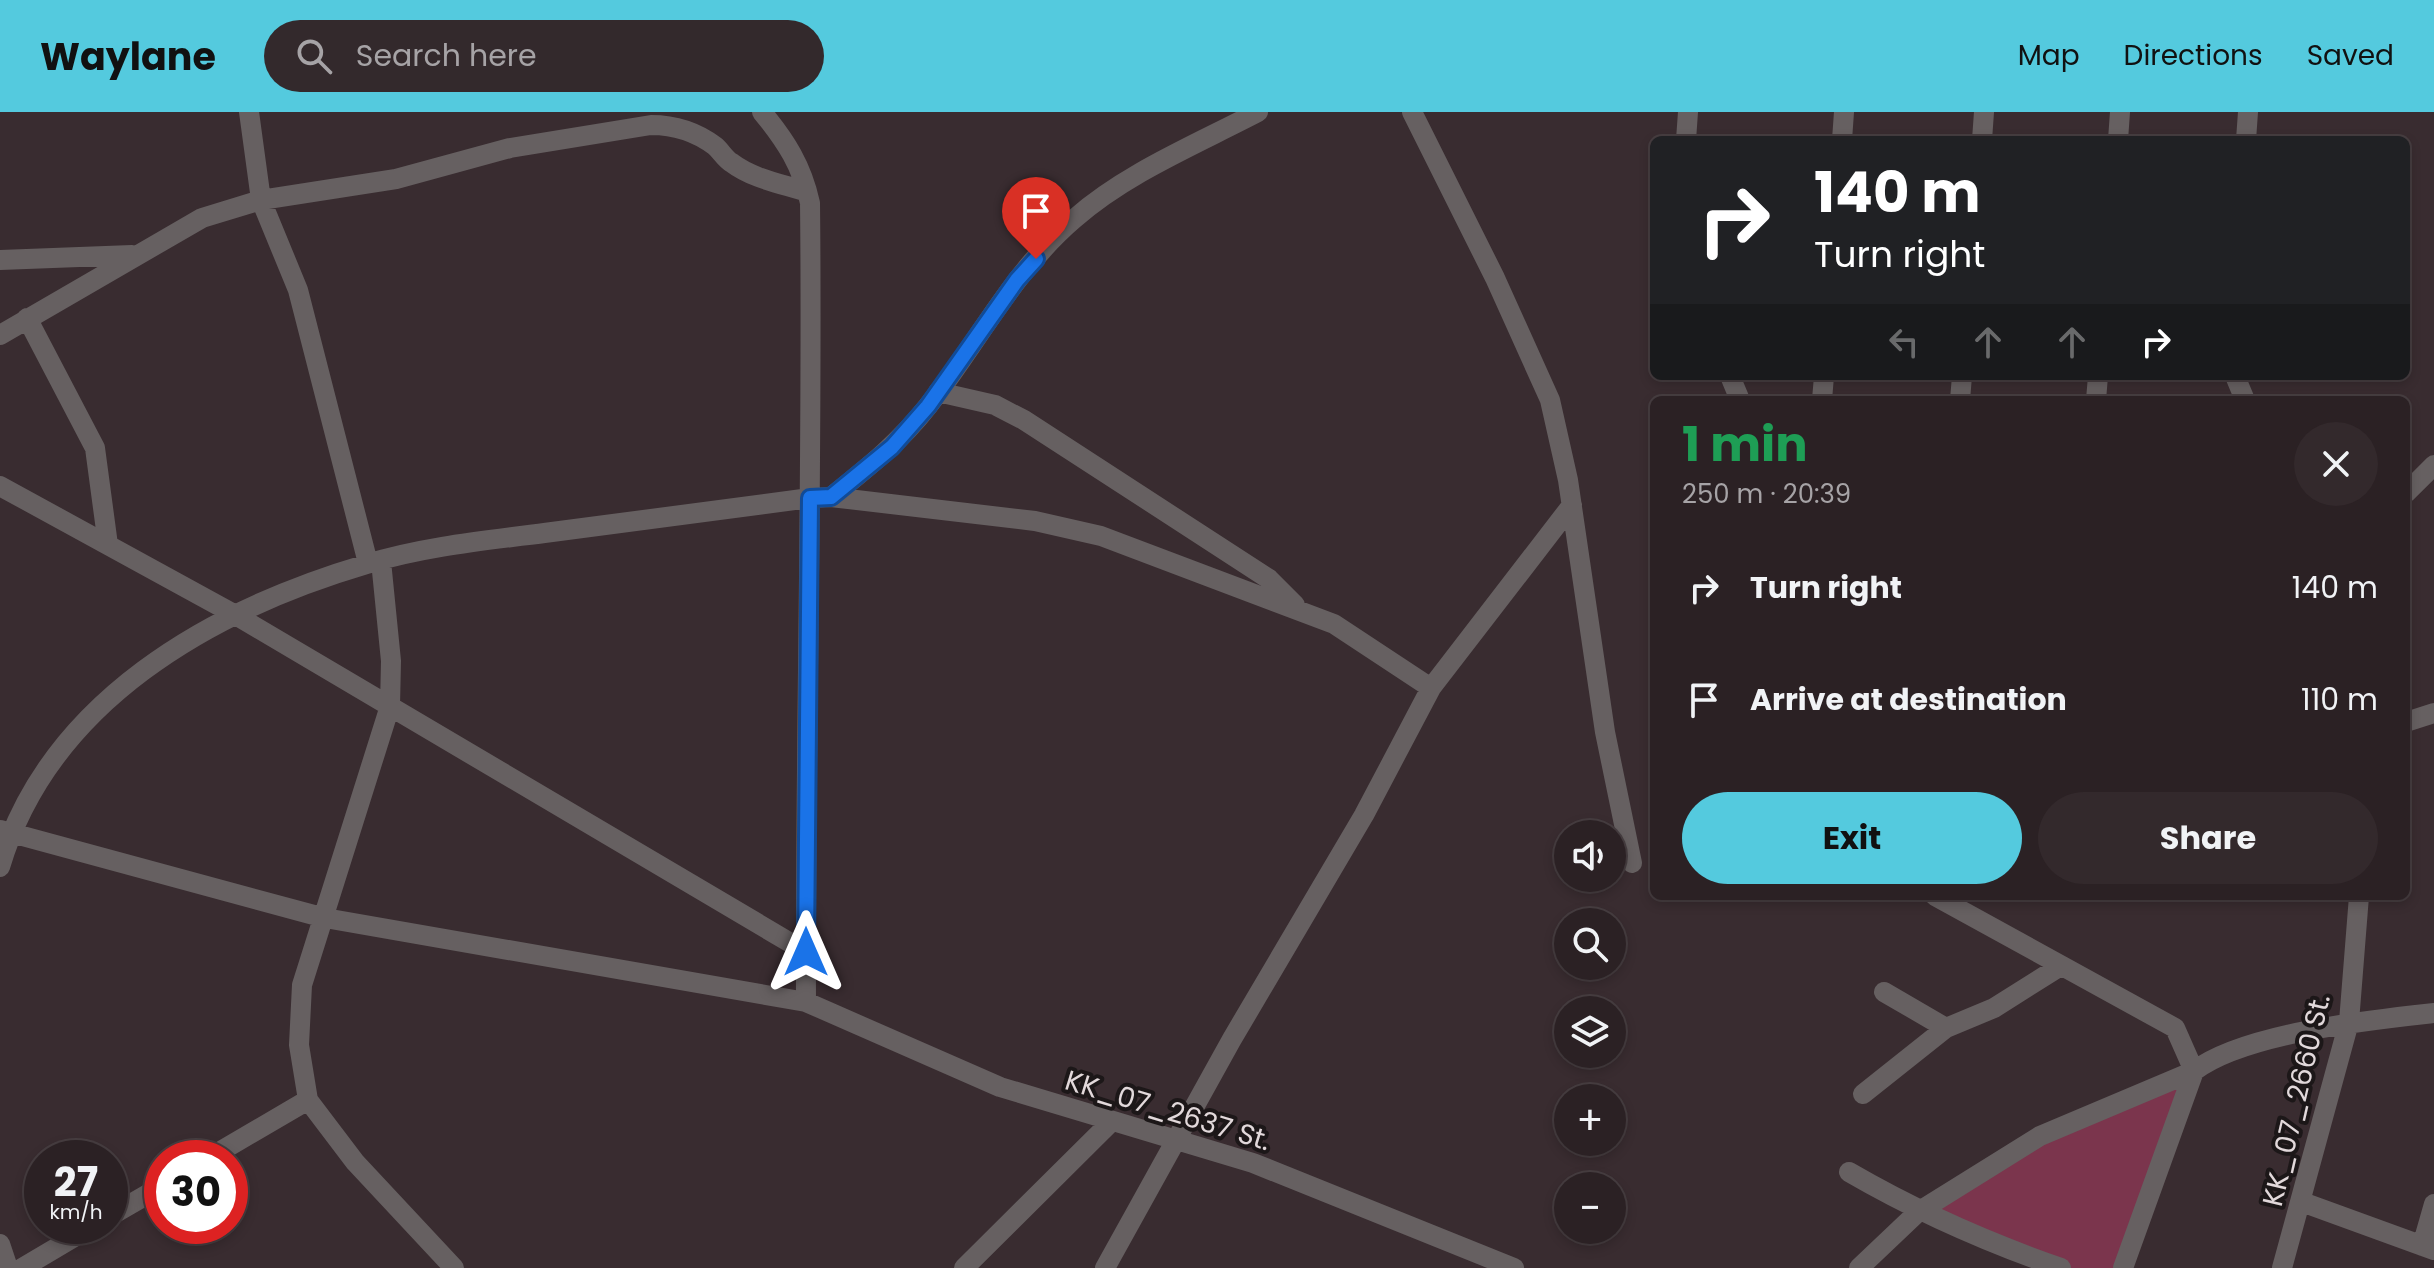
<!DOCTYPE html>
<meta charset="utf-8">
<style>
body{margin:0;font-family:Poppins,sans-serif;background:#33292c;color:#f1f3f6;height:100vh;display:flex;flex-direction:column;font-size:30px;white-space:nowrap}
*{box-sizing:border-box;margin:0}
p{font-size:26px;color:#a6a3a6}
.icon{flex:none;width:44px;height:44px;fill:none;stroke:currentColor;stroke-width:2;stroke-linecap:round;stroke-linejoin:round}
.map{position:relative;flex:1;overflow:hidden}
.panel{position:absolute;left:1650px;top:284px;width:760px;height:504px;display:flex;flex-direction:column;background:#2b2124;border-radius:12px;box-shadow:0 4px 12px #0003,0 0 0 2px #473e41}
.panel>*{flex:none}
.top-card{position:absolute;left:1650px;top:24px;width:760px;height:244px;border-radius:12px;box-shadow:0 4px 12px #0003,0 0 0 2px #473e41;background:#202124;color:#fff;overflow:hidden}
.buttons{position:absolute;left:1554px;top:708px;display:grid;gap:16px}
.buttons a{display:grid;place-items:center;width:72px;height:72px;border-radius:50%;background:#2b2124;box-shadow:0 4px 12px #0003,0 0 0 2px #473e41;font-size:40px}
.speed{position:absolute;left:24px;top:1028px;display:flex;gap:16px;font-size:40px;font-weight:700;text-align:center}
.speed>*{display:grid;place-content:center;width:104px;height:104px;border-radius:50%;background:#2b2124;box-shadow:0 4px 12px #0003,0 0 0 2px #473e41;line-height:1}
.speed small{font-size:20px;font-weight:400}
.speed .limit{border:12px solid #d22;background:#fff;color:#111}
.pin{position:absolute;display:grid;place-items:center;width:68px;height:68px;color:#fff;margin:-82px -34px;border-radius:50% 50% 50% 0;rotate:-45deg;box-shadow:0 0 8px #0007}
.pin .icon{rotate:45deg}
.me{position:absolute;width:88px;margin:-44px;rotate:0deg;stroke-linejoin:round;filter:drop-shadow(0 0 6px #0008)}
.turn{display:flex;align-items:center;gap:28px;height:168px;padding:0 32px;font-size:36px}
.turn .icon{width:104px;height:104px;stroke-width:2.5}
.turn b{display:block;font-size:56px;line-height:68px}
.lanes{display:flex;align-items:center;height:76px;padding:0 32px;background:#0003;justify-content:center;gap:40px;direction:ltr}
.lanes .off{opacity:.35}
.round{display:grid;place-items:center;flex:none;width:84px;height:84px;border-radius:42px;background:#33292c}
.overview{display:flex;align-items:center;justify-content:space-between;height:136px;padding:0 32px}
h1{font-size:48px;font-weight:700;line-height:60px;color:#1e9e55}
.cta{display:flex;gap:16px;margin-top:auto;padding:16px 32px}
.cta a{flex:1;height:92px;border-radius:48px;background:#54cade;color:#111;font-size:32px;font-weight:700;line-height:92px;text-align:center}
.cta a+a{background:#33292c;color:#f1f3f6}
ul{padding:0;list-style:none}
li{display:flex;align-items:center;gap:24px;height:112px;padding:0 32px}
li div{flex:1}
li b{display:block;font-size:30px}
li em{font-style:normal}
header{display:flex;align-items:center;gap:48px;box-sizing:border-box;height:112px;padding:0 40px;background:#54cade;color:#111}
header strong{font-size:38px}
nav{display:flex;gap:44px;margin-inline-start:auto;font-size:28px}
.search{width:560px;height:72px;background:#33292c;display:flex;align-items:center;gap:20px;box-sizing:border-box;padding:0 28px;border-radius:44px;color:#a6a3a6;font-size:30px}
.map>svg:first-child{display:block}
.green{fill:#7b354d}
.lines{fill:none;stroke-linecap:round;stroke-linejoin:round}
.minor{stroke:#666061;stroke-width:20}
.route-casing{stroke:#114b97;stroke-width:20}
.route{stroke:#1a73e8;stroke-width:14}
.labels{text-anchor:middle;stroke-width:8;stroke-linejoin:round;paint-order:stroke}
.street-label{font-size:28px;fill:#e2d9db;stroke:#1c1718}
</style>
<header>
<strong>Waylane</strong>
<div class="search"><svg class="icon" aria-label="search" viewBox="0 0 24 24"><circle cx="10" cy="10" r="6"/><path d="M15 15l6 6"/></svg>Search here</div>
<nav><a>Map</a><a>Directions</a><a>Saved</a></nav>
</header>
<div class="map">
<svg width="2434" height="1156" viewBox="0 0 2434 1156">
<rect width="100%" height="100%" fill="#392c30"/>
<path class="green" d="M 2194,959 L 2126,1156 L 2061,1156 L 1918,1100 L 2040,1024 Z"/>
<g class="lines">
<path class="minor" d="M 249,0 L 261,88 L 298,178 L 368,451
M 762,0 C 786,29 802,54 810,91 C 813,358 805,624 806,890
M 1412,0 L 1495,166 L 1550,288 L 1568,368 L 1605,620 L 1632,751
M 1686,28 L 1688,0
M 1842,28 L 1844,0
M 1982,28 L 1984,0
M 2118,28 L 2120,0
M 2246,28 L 2248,0
M 0,148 L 132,143
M 27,206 L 95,336 L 108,433
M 0,223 L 202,106 L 261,88 L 396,67 L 510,36 L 651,13 C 675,13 695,19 715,34 C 721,39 725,47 732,51 C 753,67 783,72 807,80
M 1730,264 L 1740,288
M 2235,264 L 2245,288
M 938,280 L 995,293 L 1024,308 L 1269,467 L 1295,493
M 1822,288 L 1824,264
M 1960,288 L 1962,264
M 2096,288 L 2098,264
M 0,374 L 232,501 L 806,840
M 2406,381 L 2434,353
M 831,385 C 866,357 900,330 928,294 C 977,232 1013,159 1074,107 C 1126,61 1197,32 1258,0
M 381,449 L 391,549 L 390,594 L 302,873 L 299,933 L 308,988 L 355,1050 L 454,1156
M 2406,610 L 2434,601
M 0,718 L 325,806 L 806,890 L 1000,975 L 1253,1051 L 1514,1156
M 0,755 C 49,589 211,498 367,452 C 425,434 491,428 552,420 C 638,409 724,398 810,386 L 831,385 L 1035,409 L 1101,424 L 1334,512 L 1431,576
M 1884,880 L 1946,916
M 1863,982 L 1946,916 L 1994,896 L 2059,855
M 209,1046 L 308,988
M 1849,1060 C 1918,1100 1986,1130 2061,1156
M 2302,1090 L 2434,1138
M 110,1104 L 162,1074
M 0,1132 L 8,1156
M 2422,1134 L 2434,1092
M 22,1156 L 93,1114
M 964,1156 L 1111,1010
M 1105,1156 L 1232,927 L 1364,703 L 1431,576 L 1572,393
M 1859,1156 L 1918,1100 L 2040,1024 L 2194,959 L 2175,916 L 1935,784
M 2123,1156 L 2194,959 C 2244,921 2370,908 2434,901
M 2282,1156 L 2349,910 L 2359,784"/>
</g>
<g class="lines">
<defs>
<path id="route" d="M 806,840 L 810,386 L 831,385 L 892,335 L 928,294 L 1017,168 L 1036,147"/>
</defs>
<use href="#route" class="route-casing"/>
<use href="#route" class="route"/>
</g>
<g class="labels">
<g class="street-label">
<text transform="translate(2296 988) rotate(-77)" y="10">KK_07_2660 St.</text>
<text transform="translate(1168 998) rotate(17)" y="10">KK_07_2637 St.</text>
</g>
</g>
</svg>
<div class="buttons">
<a><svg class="icon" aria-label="sound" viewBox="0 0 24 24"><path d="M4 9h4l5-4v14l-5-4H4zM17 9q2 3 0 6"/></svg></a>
<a><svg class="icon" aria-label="search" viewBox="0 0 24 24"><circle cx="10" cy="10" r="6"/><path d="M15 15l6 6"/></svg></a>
<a><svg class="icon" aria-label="layers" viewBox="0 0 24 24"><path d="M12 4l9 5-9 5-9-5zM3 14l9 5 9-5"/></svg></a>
<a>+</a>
<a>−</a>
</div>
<div class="speed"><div>27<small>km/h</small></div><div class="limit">30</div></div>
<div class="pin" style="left:1036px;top:147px;background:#d93025"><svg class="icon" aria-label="arrive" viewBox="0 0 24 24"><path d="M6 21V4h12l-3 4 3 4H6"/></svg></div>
<svg class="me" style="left:806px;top:840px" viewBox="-20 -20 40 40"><path d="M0-17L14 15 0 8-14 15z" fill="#1a73e8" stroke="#fff" stroke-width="4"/></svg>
<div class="top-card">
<div class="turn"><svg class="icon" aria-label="right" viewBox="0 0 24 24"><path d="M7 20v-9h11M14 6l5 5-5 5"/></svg><div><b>140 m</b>Turn right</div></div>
<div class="lanes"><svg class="icon off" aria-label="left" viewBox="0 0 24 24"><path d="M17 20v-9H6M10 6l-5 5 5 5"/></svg><svg class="icon off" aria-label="ahead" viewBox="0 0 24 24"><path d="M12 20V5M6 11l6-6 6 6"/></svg><svg class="icon off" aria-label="ahead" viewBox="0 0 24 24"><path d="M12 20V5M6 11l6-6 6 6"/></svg><svg class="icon" aria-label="right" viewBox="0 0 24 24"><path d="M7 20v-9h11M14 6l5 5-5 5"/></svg></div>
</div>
<section class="panel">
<div class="overview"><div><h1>1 min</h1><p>250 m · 20:39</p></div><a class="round"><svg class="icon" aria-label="close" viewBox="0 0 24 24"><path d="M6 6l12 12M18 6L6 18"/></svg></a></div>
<ul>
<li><svg class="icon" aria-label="right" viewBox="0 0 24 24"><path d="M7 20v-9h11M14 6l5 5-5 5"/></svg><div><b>Turn right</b></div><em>140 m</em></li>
<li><svg class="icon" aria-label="arrive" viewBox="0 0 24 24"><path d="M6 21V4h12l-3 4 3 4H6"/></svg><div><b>Arrive at destination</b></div><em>110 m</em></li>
</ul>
<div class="cta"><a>Exit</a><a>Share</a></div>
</section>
</div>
